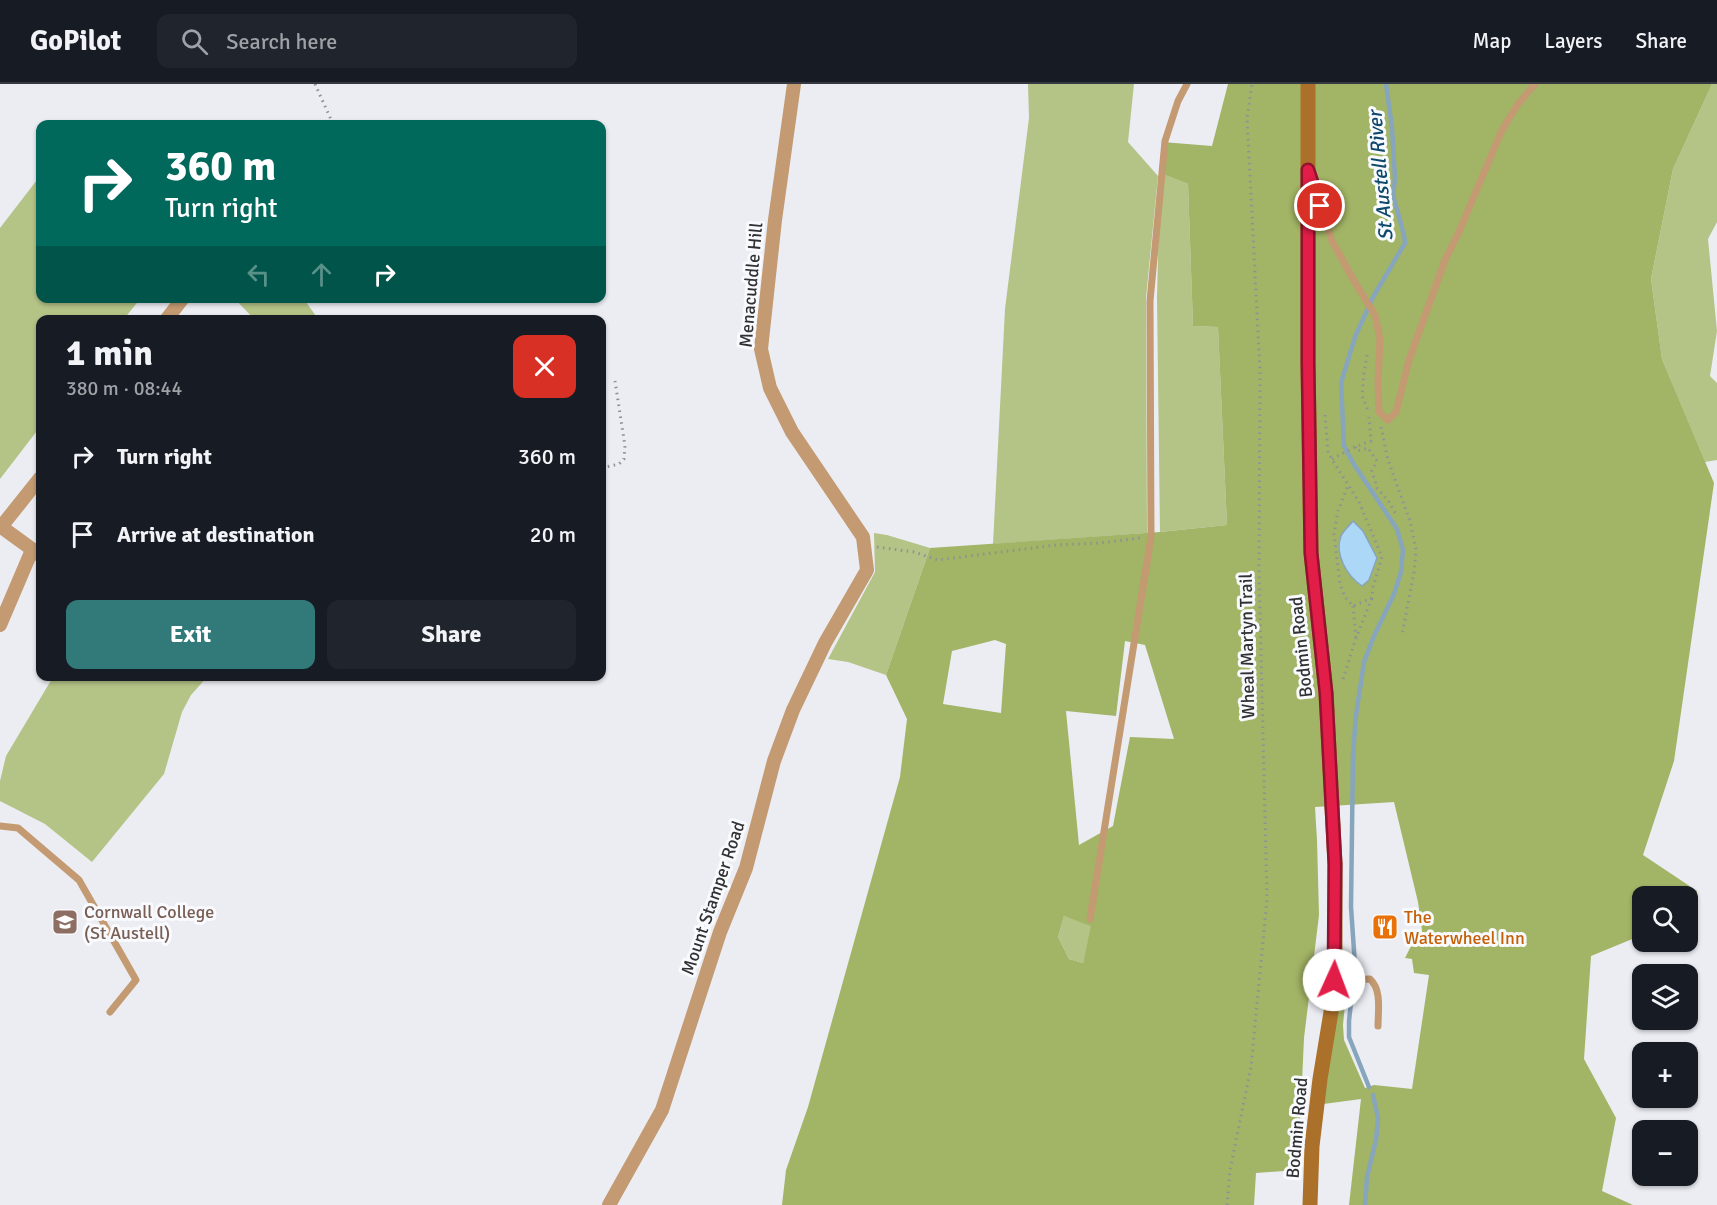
<!DOCTYPE html>
<meta charset="utf-8">
<style>
body{margin:0;font-family:Signika,sans-serif;background:#20242c;color:#f1f3f6;height:100vh;display:flex;flex-direction:column;font-size:22px;white-space:nowrap}
*{box-sizing:border-box;margin:0}
p{font-size:20px;color:#9ea1a6}
.icon{flex:none;width:33px;height:33px;fill:none;stroke:currentColor;stroke-width:2;stroke-linecap:round;stroke-linejoin:round}
.map{position:relative;flex:1;overflow:hidden}
.panel{position:absolute;left:36px;top:231px;width:570px;height:366px;display:flex;flex-direction:column;background:#171b24;border-radius:12px;box-shadow:0 2px 4px #0004}
.panel>*{flex:none}
.hud{position:absolute;left:36px;top:36px;width:570px;height:183px;border-radius:12px;box-shadow:0 2px 4px #0004;background:#00695c;color:#fff;overflow:hidden}
.buttons{position:absolute;left:1632px;top:802px;display:grid;gap:12px}
.buttons a{display:grid;place-items:center;width:66px;height:66px;border-radius:12px;background:#171b24;box-shadow:0 2px 4px #0004;font-size:30px}
.pin{position:absolute;display:grid;place-items:center;width:51px;height:51px;color:#fff;margin:-26px;border:3px solid #fff;border-radius:50%;box-shadow:0 2px 6px #0007}
.me{position:absolute;width:66px;margin:-33px;rotate:2deg;stroke-linejoin:round;filter:drop-shadow(0 0 4px #0008)}
.turn{display:flex;align-items:center;gap:21px;height:126px;padding:0 30px;font-size:27px}
.turn .icon{width:78px;height:78px;stroke-width:2.5}
.turn b{display:block;font-size:42px;line-height:51px}
.lanes{display:flex;align-items:center;height:57px;padding:0 30px;background:#0003;justify-content:center;gap:30px;direction:ltr}
.lanes .off{opacity:.35}
.round{display:grid;place-items:center;flex:none;width:63px;height:63px;border-radius:12px;background:#20242c}
.summary{display:flex;align-items:center;justify-content:space-between;height:102px;padding:0 30px}
h1{font-size:36px;font-weight:700;line-height:45px}
.action{display:flex;gap:12px;margin-top:auto;padding:12px 30px}
.action a{flex:1;height:69px;border-radius:12px;background:#317a79;color:#fff;font-size:24px;font-weight:700;line-height:69px;text-align:center}
.action a+a{background:#20242c;color:#f1f3f6}
ul{padding:0;list-style:none}
li{display:flex;align-items:center;gap:18px;height:78px;padding:0 30px}
li div{flex:1}
li b{display:block;font-size:22px}
li em{font-style:normal}
header{display:flex;align-items:center;gap:36px;box-sizing:border-box;height:84px;padding:0 30px;background:#171b24;border-bottom:2px solid #363941}
header strong{font-size:28px}
nav{display:flex;gap:33px;margin-inline-start:auto;font-size:21px}
.search{width:420px;height:54px;background:#20242c;display:flex;align-items:center;gap:15px;box-sizing:border-box;padding:0 21px;border-radius:12px;color:#9ea1a6;font-size:22px}
.map>svg:first-child{display:block}
.green{fill:#b4c386}
.forest{fill:#a2b465;fill-rule:evenodd}
.water{fill:#acd7f7;stroke:#87a5bc;stroke-width:1.5}
.lines{fill:none;stroke-linecap:round;stroke-linejoin:round}
.stream{stroke:#87a5bc;stroke-width:4.5}
.path{stroke:#8f9195;stroke-width:3;stroke-dasharray:1.5 4.5;stroke-linecap:butt}
.lane{stroke:#c39a71;stroke-width:7}
.street{stroke:#c39a71;stroke-width:14}
.secondary{stroke:#ab712a;stroke-width:15}
.route-casing{stroke:#92132f;stroke-width:15}
.route{stroke:#e11d48;stroke-width:10}
.labels{text-anchor:middle;stroke-width:6;stroke-linejoin:round;paint-order:stroke}
.street-label{font-size:18px;fill:#303133;stroke:#f9fafe}
.education-label{font-size:18px;fill:#785e54;stroke:#f9fafe;text-anchor:start}
.food-label{font-size:18px;fill:#c56008;stroke:#f9fafe;text-anchor:start}
.water-label{font-size:20px;font-style:italic;fill:#0e486b;stroke:#f9fafe}
</style>
<header>
<strong>GoPilot</strong>
<div class="search"><svg class="icon" aria-label="search" viewBox="0 0 24 24"><circle cx="10" cy="10" r="6"/><path d="M15 15l6 6"/></svg>Search here</div>
<nav><a>Map</a><a>Layers</a><a>Share</a></nav>
</header>
<div class="map">
<svg width="1717" height="1121" viewBox="0 0 1717 1121">
<rect width="100%" height="100%" fill="#ebedf3"/>
<path class="green" d="M 1028,0 L 1134,0 L 1128,58 L 1158,92 L 1146,214 L 1147,449 L 993,460 L 1005,225 L 1029,34 Z
M 1712,0 L 1717,0 L 1717,138 L 1708,155 L 1717,247 L 1710,292 L 1717,299 L 1717,376 L 1705,378 L 1662,275 L 1651,195 L 1673,85 Z
M 1160,89 L 1188,100 L 1193,242 L 1218,243 L 1227,441 L 1160,448 L 1157,215 Z
M 40,92 L 40,214 L 140,215 L 124,235 L 40,236 L 40,343 L 0,395 L 0,144 Z
M 235,215 L 304,215 L 318,235 L 254,235 Z
M 874,449 L 887,451 L 930,464 L 886,591 L 848,578 L 828,575 L 875,488 Z
M 53,593 L 207,593 L 191,611 L 182,628 L 164,690 L 92,778 L 45,740 L 0,717 L 0,697 L 6,672 Z
M 1064,832 L 1092,841 L 1083,879 L 1069,875 L 1058,853 Z"/>
<path class="forest" d="M 1228,0 L 1712,0 L 1673,85 L 1651,195 L 1662,275 L 1714,399 L 1674,677 L 1643,771 L 1697,807 L 1688,830 L 1688,813 L 1642,813 L 1642,851 L 1591,872 L 1584,975 L 1616,1034 L 1602,1107 L 1633,1121 L 1349,1121 L 1361,1015 L 1316,1021 L 1328,911 L 1345,920 L 1343,941 L 1344,956 L 1365,1004 L 1374,1001 L 1412,1005 L 1429,891 L 1414,889 L 1412,875 L 1405,874 L 1411,862 L 1417,857 L 1422,846 L 1418,818 L 1394,718 L 1315,723 L 1317,756 L 1319,831 L 1304,954 L 1298,1086 L 1256,1089 L 1254,1121 L 782,1121 L 786,1086 L 808,1023 L 900,693 L 907,635 L 886,591 L 930,464 L 1160,448 L 1227,441 L 1218,243 L 1193,242 L 1188,100 L 1160,89 L 1162,58 L 1212,62 ZM 995,556 L 1006,560 L 1001,629 L 943,620 L 952,567 ZM 1125,557 L 1145,561 L 1174,655 L 1130,653 L 1113,742 L 1079,761 L 1066,627 L 1116,632 ZM 1064,832 L 1091,842 L 1083,879 L 1069,875 L 1058,853 Z"/>
<path class="water" d="M 1353,437 L 1363,447 L 1377,474 L 1369,496 L 1362,502 C 1347,492 1334,470 1341,452 C 1343,447 1350,441 1353,437 Z"/>
<g class="lines">
<path class="stream" d="M 1369,1003 L 1349,953 L 1349,937 L 1355,881 L 1351,823 L 1353,670 L 1356,631 L 1364,578 L 1374,552 L 1394,510 L 1401,488 L 1403,466 L 1397,445 L 1353,379 L 1344,362 L 1341,299 L 1355,253 L 1373,213 L 1405,159 L 1404,151 L 1393,111 L 1395,95 L 1392,44 L 1386,0
M 1365,1121 L 1367,1093 L 1376,1056 L 1378,1034 L 1373,1011"/>
<path class="path" d="M 315,0 L 333,40
M 1367,271 L 1364,290 L 1362,312 L 1368,326
M 1325,331 L 1328,369 L 1359,418 L 1382,473 L 1373,503 L 1372,514 L 1353,522 L 1345,513 L 1340,500 L 1334,450 L 1338,427 L 1348,401
M 1381,343 L 1388,376 L 1410,437 L 1416,466 L 1414,488 L 1402,551
M 1355,363 L 1357,367 L 1368,364 L 1377,377 L 1372,387 L 1377,404 L 1389,418 L 1397,432
M 1332,375 L 1355,363 L 1371,357 L 1369,333
M 602,384 L 619,380 L 624,375 L 625,362 L 615,297
M 877,463 L 914,468 L 938,476 L 1056,461 L 1099,459 L 1140,454
M 1353,522 L 1356,553
M 1343,595 L 1356,554 L 1372,514
M 1227,1121 L 1230,1086 L 1251,983 L 1267,815 L 1259,489 L 1260,287 L 1247,34 L 1252,0"/>
<path class="lane" d="M 1313,101 L 1332,157 L 1353,195 L 1375,231 L 1380,255 L 1378,298 L 1379,328 L 1388,336 L 1396,328 L 1409,276 L 1445,176 L 1458,150 L 1502,46 L 1518,20 L 1535,0
M 0,742 L 18,744 L 79,796 L 136,896 L 110,928
M 1090,835 L 1151,453 L 1150,217 L 1165,57 L 1178,17 L 1187,0
M 1334,896 L 1370,895 C 1382,906 1378,927 1378,942"/>
<path class="street" d="M 166,236 L 183,214
M 0,442 L 40,471
M 1,443 L 40,394
M 0,541 L 32,466
M 609,1121 L 662,1026 L 720,848 L 746,784 L 774,677 L 793,626 L 825,559 L 867,486 L 863,453 L 792,348 L 770,304 L 761,265 L 775,136 L 794,0"/>
<path class="secondary" d="M 1308,0 L 1308,279 L 1311,469 L 1326,609 L 1335,780 L 1335,884 L 1332,922 L 1320,995 L 1312,1062 L 1310,1121"/>
</g>
<g class="lines">
<defs>
<path id="route" d="M 1320,122 L 1308,86 L 1308,279 L 1311,469 L 1326,609 L 1335,780 L 1334,896"/>
</defs>
<use href="#route" class="route-casing"/>
<use href="#route" class="route"/>
</g>
<defs>
<symbol id="university-square" viewBox="-11 -11 22 22"><rect x="-9" y="-9" width="18" height="18" rx="4" fill="#8d6e63" stroke="#f9fafe"/><path d="M0-5L7-2L0 1L-7-2ZM-4 1L0 2.5L4 1V4Q0 6-4 4Z" fill="#fff"/></symbol>
<symbol id="restaurant-square" viewBox="-11 -11 22 22"><rect x="-9" y="-9" width="18" height="18" rx="4" fill="#e8710a" stroke="#f9fafe"/><path d="M-5-6h1v4h1v-4h1v4h1v-4h1v5L-1.5 .5V6h-2V.5L-5-1ZM5-6V6H3V1.5H1.5Q1.5-4 5-6Z" fill="#fff"/></symbol>
</defs>
<g fill-rule="evenodd">
<use href="#university-square" x="50" y="823" width="30" height="30"/>
<use href="#restaurant-square" x="1370" y="828" width="30" height="30"/>
</g>
<g class="labels">
<g class="street-label">
<text transform="translate(751 201) rotate(-85)" y="6">Menacuddle Hill</text>
<text transform="translate(1247 562) rotate(-91)" y="6">Wheal Martyn Trail</text>
<text transform="translate(1301 563) rotate(-96)" y="6">Bodmin Road</text>
<text transform="translate(713 814) rotate(-71)" y="6">Mount Stamper Road</text>
<text transform="translate(1297 1044) rotate(-85)" y="6">Bodmin Road</text>
</g>
<g class="education-label">
<text x="84" y="834">Cornwall College<tspan x="84" dy="21">(St Austell)</tspan></text>
</g>
<g class="food-label">
<text x="1404" y="839">The<tspan x="1404" dy="21">Waterwheel Inn</tspan></text>
</g>
<g class="water-label">
<text transform="translate(1380 92) rotate(-95)" y="7">St Austell River</text>
</g>
</g>
</svg>
<div class="buttons">
<a><svg class="icon" aria-label="search" viewBox="0 0 24 24"><circle cx="10" cy="10" r="6"/><path d="M15 15l6 6"/></svg></a>
<a><svg class="icon" aria-label="layers" viewBox="0 0 24 24"><path d="M12 4l9 5-9 5-9-5zM3 14l9 5 9-5"/></svg></a>
<a>+</a>
<a>−</a>
</div>
<div class="pin" style="left:1320px;top:122px;background:#d93025"><svg class="icon" aria-label="arrive" viewBox="0 0 24 24"><path d="M6 21V4h12l-3 4 3 4H6"/></svg></div>
<svg class="me" style="left:1334px;top:896px" viewBox="-20 -20 40 40"><circle r="19" fill="#fff"/><path d="M0-13L10 11 0 6-10 11z" fill="#e11d48"/></svg>
<div class="hud">
<div class="turn"><svg class="icon" aria-label="right" viewBox="0 0 24 24"><path d="M7 20v-9h11M14 6l5 5-5 5"/></svg><div><b>360 m</b>Turn right</div></div>
<div class="lanes"><svg class="icon off" aria-label="left" viewBox="0 0 24 24"><path d="M17 20v-9H6M10 6l-5 5 5 5"/></svg><svg class="icon off" aria-label="ahead" viewBox="0 0 24 24"><path d="M12 20V5M6 11l6-6 6 6"/></svg><svg class="icon" aria-label="right" viewBox="0 0 24 24"><path d="M7 20v-9h11M14 6l5 5-5 5"/></svg></div>
</div>
<section class="panel">
<div class="summary"><div><h1>1 min</h1><p>380 m · 08:44</p></div><a class="round" style="background:#d93025;color:#fff"><svg class="icon" aria-label="close" viewBox="0 0 24 24"><path d="M6 6l12 12M18 6L6 18"/></svg></a></div>
<ul>
<li><svg class="icon" aria-label="right" viewBox="0 0 24 24"><path d="M7 20v-9h11M14 6l5 5-5 5"/></svg><div><b>Turn right</b></div><em>360 m</em></li>
<li><svg class="icon" aria-label="arrive" viewBox="0 0 24 24"><path d="M6 21V4h12l-3 4 3 4H6"/></svg><div><b>Arrive at destination</b></div><em>20 m</em></li>
</ul>
<div class="action"><a>Exit</a><a>Share</a></div>
</section>
</div>
